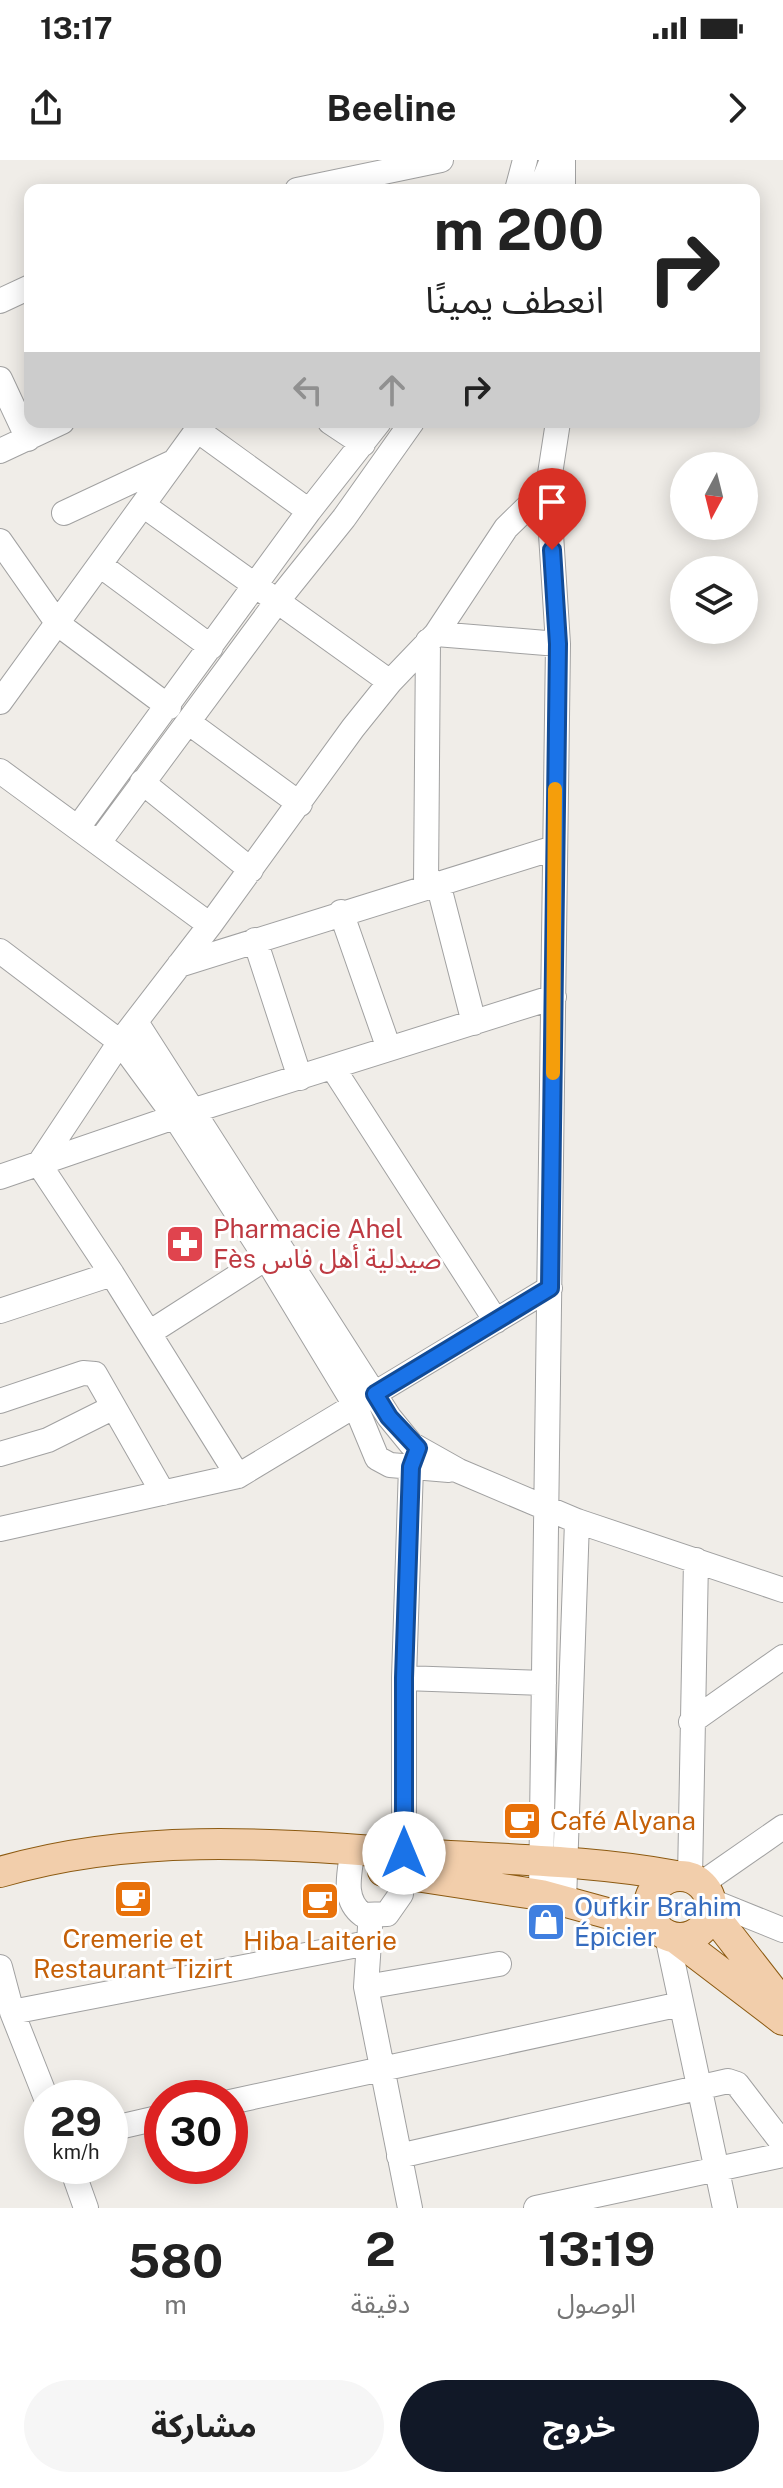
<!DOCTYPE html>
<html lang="ar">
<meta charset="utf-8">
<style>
body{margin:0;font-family:"Public Sans","Noto Sans Arabic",sans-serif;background:#f6f6f6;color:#222;direction:rtl;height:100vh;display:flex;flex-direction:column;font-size:30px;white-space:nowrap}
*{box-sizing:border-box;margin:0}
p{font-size:26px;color:#767676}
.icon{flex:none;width:44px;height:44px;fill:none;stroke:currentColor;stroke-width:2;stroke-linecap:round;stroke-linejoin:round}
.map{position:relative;height:2048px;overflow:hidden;direction:ltr}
.details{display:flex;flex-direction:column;background:#fff;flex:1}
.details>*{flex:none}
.top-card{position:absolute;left:24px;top:24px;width:736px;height:244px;border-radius:16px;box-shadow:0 4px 20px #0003;direction:rtl;background:#fff;color:#222;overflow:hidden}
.needle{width:52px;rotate:187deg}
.tools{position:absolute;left:670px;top:292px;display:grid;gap:16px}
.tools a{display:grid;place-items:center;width:88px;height:88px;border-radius:50%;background:#fff;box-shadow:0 4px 20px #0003;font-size:40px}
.speed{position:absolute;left:24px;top:1920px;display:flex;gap:16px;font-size:40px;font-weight:700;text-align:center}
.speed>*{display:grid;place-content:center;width:104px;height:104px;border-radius:50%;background:#fff;box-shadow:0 4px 20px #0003;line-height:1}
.speed small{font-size:20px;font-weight:400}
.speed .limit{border:12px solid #d22;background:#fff;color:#111}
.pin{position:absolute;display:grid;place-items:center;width:68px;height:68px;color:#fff;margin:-82px -34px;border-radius:50% 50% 50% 0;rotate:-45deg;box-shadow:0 0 8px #0007}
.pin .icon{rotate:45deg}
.me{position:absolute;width:88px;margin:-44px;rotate:0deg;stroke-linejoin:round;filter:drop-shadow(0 0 6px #0008)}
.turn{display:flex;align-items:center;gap:28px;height:168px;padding:0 24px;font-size:36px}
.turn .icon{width:104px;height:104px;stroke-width:2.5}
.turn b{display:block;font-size:56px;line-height:68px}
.lanes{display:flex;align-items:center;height:76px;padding:0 24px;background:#0003;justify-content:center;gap:40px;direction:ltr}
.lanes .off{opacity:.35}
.eta{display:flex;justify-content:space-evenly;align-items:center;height:136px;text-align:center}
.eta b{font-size:48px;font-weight:700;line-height:56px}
.primary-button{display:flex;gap:16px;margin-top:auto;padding:16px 24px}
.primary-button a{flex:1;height:92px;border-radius:48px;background:#111827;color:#fff;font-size:32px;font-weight:700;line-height:92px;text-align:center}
.primary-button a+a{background:#f6f6f6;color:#222}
.status{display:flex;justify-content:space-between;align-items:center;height:56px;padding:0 40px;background:#fff;direction:ltr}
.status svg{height:22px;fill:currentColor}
header{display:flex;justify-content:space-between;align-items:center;height:104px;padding:0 24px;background:#fff;font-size:36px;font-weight:700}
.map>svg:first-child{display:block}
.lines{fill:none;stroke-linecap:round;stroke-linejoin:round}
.minor-casing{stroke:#a1a1a1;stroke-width:26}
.major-casing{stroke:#8c5a11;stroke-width:32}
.minor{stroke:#fff;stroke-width:24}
.major{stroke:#f2ceab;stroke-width:30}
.route-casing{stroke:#114b97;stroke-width:20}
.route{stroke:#1a73e8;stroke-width:14}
.slow{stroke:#f59e0b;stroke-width:14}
.labels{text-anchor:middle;stroke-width:6;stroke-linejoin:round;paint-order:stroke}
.health-label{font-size:26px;fill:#be3a42;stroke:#fff;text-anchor:start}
.food-label{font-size:26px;fill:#c56008;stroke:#fff}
.shop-label{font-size:26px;fill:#366cbe;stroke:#fff;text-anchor:start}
</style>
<div class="status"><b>13:17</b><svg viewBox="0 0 49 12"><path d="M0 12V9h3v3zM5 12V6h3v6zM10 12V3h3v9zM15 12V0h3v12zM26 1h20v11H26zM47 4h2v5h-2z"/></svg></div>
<header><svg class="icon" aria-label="forward" viewBox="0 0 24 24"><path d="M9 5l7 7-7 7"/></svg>Beeline<svg class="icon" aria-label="share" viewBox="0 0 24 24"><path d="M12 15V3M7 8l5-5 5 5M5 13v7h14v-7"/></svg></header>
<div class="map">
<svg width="783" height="2048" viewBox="0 0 783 2048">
<rect width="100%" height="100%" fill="#f0ede8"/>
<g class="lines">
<defs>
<path id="minor" d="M 297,30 L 441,0
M 517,30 L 525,0
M 540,30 L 552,0
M 563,30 L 563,0
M 0,141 L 30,127
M 0,219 L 28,279
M 330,262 L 363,284
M 197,270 L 309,351
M 0,291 L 62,262
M 143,345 L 390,522
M 64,353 L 171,303
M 0,381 L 58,464 L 169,547
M 100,405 L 211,487
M 436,474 L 558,484
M 0,542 L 203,262
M 188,562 L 300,644
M 0,611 L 210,765
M 142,622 L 251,710
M 79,666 L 309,351 L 379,262
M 100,681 L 279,439 L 344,358 L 412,262
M 438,723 L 474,863
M 426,725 L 428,481
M 341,752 L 389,889
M 255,780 L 300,918
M 0,791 L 120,882 L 175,957 L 266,1098 L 355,1245 L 377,1298 L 390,1305 L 449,1310
M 179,805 L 554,688
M 136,862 L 389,1257 L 411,1284 L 459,1311 L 577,1361 L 783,1430
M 333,908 L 496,1161
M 0,1017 L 195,950 L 554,837
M 0,1151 L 112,1114
M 149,1173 L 277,1091
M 0,1241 L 83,1213 L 95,1214 L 163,1333
M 0,1294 L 48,1280 L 114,1247
M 238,1316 L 112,1114 L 39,1004 L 120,882 L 210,765 L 353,568 L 390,522 L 436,474 L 506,368 L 548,327
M 0,1369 L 238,1316 L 550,1128
M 404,1518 L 544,1523
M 691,1562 L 783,1497
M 353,1688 C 350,1712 341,1739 363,1755 L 387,1754 L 401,1734 L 404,1693 L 404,1518 L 411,1307 L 416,1295
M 690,1718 L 696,1400
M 701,1724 L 783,1667
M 541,1735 L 558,484 L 548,327 L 558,262
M 564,1741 L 577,1361
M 711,1741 L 783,1770
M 370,1767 L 366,1827 L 410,2048
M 667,1776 L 725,2048
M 0,1807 L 12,1852 L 46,1938
M 366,1827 L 499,1804
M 12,1852 L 368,1783
M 230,1942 L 681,1844
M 110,1969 L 162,1957
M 399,1996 L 728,1921 L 737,1924 L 783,1984
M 71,2006 L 86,2048
M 536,2048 L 783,1995"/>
<path id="major" d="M 383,1711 L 541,1735 L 654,1766
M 0,1712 C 133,1673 267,1683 404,1693 C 495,1700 585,1699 676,1716
M649 1747a31 31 0 1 1 62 0a31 31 0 1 1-62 0Z
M 711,1752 L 782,1843
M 677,1779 L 783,1860"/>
</defs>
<use href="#minor" class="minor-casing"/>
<use href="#major" class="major-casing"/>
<use href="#minor" class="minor"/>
<use href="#major" class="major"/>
</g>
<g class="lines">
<defs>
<path id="route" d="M 404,1693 L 404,1518 L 411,1307 L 418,1288 L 389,1257 L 375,1234 L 550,1128 L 558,484 L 552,390"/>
</defs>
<use href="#route" class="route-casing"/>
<use href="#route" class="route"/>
<path class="slow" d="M 553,913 L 555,629"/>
</g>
<defs>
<symbol id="pharmacy-square" viewBox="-11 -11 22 22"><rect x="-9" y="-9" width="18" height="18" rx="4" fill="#e0444e" stroke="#fff"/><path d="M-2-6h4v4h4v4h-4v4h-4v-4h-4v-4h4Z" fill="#fff"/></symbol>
<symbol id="cafe-square" viewBox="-11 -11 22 22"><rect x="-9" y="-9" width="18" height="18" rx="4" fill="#e8710a" stroke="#fff"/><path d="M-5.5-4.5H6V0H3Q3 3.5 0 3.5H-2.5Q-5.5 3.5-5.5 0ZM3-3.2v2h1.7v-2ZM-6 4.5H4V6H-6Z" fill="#fff"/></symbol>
<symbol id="shop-square" viewBox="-11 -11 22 22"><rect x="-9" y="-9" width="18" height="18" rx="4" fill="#3f7fe0" stroke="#fff"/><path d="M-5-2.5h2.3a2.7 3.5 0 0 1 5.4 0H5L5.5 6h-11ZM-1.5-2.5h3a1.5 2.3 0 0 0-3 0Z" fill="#fff"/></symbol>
</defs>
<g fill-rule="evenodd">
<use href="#pharmacy-square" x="163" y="1062" width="44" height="44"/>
<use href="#cafe-square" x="500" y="1639" width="44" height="44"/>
<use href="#cafe-square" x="111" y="1717" width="44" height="44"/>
<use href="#cafe-square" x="298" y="1719" width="44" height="44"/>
<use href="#shop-square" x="524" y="1740" width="44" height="44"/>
</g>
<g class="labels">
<g class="health-label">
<text x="213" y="1078">Pharmacie Ahel<tspan x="213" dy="30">Fès صيدلية أهل فاس</tspan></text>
</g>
<g class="food-label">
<text x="550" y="1670" text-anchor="start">Café Alyana</text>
<text x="133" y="1788">Cremerie et<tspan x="133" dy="30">Restaurant Tizirt</tspan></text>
<text x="320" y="1790">Hiba Laiterie</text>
</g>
<g class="shop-label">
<text x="574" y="1756">Oufkir Brahim<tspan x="574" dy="30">Épicier</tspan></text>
</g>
</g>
</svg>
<div class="tools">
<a><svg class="needle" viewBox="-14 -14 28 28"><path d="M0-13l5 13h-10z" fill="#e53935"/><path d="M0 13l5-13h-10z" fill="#767676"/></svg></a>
<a><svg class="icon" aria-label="layers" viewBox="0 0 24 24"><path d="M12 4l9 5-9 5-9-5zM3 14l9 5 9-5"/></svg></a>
</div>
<div class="speed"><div>29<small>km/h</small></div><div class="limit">30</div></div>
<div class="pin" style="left:552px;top:390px;background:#d93025"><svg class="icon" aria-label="arrive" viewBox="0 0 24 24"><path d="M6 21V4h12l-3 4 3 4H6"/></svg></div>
<svg class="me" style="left:404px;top:1693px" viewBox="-20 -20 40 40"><circle r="19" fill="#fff"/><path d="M0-13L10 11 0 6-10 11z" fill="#1a73e8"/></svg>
<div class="top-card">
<div class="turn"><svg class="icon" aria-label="right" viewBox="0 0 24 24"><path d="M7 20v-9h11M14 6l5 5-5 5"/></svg><div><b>200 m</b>انعطف يمينًا</div></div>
<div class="lanes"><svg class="icon off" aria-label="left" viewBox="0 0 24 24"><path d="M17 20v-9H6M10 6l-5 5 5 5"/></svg><svg class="icon off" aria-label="ahead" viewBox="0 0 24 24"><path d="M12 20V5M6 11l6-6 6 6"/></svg><svg class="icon" aria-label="right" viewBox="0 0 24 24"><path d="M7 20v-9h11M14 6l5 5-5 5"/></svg></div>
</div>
</div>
<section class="details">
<div class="eta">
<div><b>13:19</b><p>الوصول</p></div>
<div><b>2</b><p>دقيقة</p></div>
<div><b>580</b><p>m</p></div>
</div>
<div class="primary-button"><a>خروج</a><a>مشاركة</a></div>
</section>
